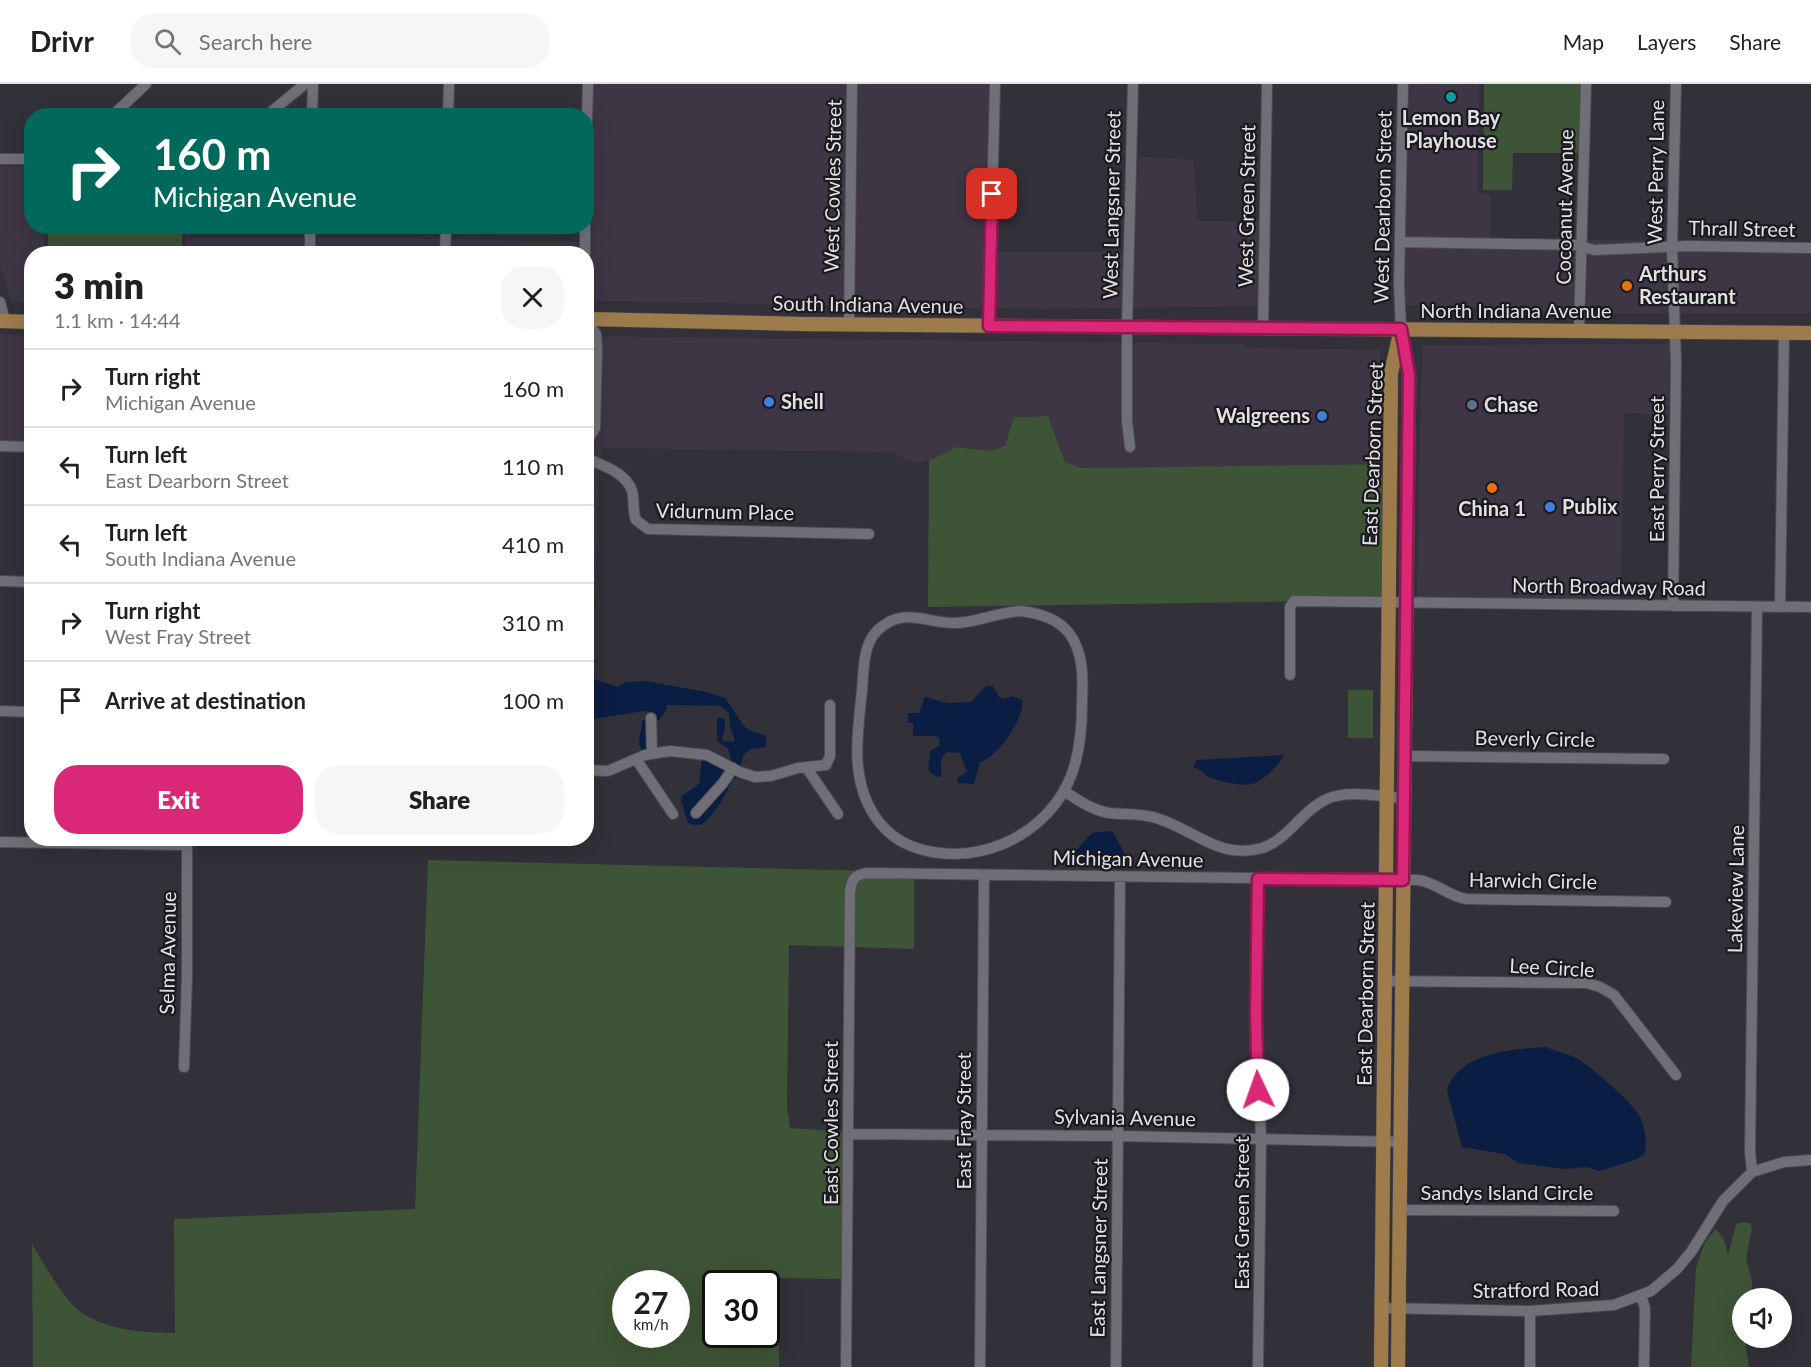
<!DOCTYPE html>
<meta charset="utf-8">
<style>
body{margin:0;font-family:Lato,sans-serif;background:#f6f6f6;color:#202124;height:100vh;display:flex;flex-direction:column;font-size:22px;white-space:nowrap}
*{box-sizing:border-box;margin:0}
p{font-size:20px;color:#757577}
.icon{flex:none;width:33px;height:33px;fill:none;stroke:currentColor;stroke-width:2;stroke-linecap:round;stroke-linejoin:round}
.map{position:relative;flex:1;overflow:hidden}
.details{position:absolute;left:24px;top:162px;width:570px;height:600px;display:flex;flex-direction:column;background:#fff;border-radius:24px;box-shadow:0 6px 24px #0002}
.details>*{flex:none}
.banner{position:absolute;left:24px;top:24px;width:570px;height:126px;border-radius:24px;box-shadow:0 6px 24px #0002;background:#00695c;color:#fff;overflow:hidden}
.tools{position:absolute;left:1732px;top:1204px;display:grid;gap:12px}
.tools a{display:grid;place-items:center;width:60px;height:60px;border-radius:50%;background:#fff;box-shadow:0 6px 24px #0002;font-size:30px}
.speed{position:absolute;left:612px;top:1186px;display:flex;gap:12px;font-size:30px;font-weight:700;text-align:center}
.speed>*{display:grid;place-content:center;width:78px;height:78px;border-radius:50%;background:#fff;box-shadow:0 6px 24px #0002;line-height:1}
.speed small{font-size:15px;font-weight:400}
.speed .limit{border:3px solid #111;border-radius:9px;background:#fff;color:#111}
.pin{position:absolute;display:grid;place-items:center;width:51px;height:51px;color:#fff;margin:-26px;border-radius:12px;box-shadow:0 3px 9px #0006}
.me{position:absolute;width:66px;margin:-33px;rotate:357deg;stroke-linejoin:round;filter:drop-shadow(0 0 4px #0008)}
.turn{display:flex;align-items:center;gap:21px;height:126px;padding:0 30px;font-size:27px}
.turn .icon{width:78px;height:78px;stroke-width:2.5}
.turn b{display:block;font-size:42px;line-height:51px}
.round{display:grid;place-items:center;flex:none;width:63px;height:63px;border-radius:24px;background:#f6f6f6}
.head{display:flex;align-items:center;justify-content:space-between;height:102px;padding:0 30px}
h1{font-size:36px;font-weight:800;line-height:45px}
.cta{display:flex;gap:12px;margin-top:auto;padding:12px 30px}
.cta a{flex:1;height:69px;border-radius:24px;background:#db2777;color:#fff;font-size:24px;font-weight:800;line-height:69px;text-align:center}
.cta a+a{background:#f6f6f6;color:#202124}
ul{padding:0;list-style:none}
li{display:flex;align-items:center;gap:18px;height:78px;padding:0 30px;border-top:2px solid #e0e0e0}
li div{flex:1}
li b{display:block;font-size:22px}
li em{font-style:normal}
header{display:flex;align-items:center;gap:36px;box-sizing:border-box;height:84px;padding:0 30px;background:#fff;border-bottom:2px solid #e0e0e0}
header strong{font-size:28px}
nav{display:flex;gap:33px;margin-inline-start:auto;font-size:21px}
.search{width:420px;height:54px;background:#f6f6f6;display:flex;align-items:center;gap:15px;box-sizing:border-box;padding:0 21px;border-radius:24px;color:#757577;font-size:22px}
.map>svg:first-child{display:block}
.commercial{fill:#3e3545}
.green{fill:#3e5436;fill-rule:evenodd}
.water{fill:#0a1e43}
.lines{fill:none;stroke-linecap:round;stroke-linejoin:round}
.minor-casing{stroke:#4e4c53;stroke-width:12}
.major-casing{stroke:#4e4c53;stroke-width:15}
.minor{stroke:#706e77;stroke-width:10}
.major{stroke:#9e7b4b;stroke-width:14}
.route-casing{stroke:#8e194d;stroke-width:15}
.route{stroke:#db2777;stroke-width:10}
.culture-dot{fill:#0f9aa8;stroke:#1a191c;stroke-width:2}
.food-dot{fill:#e8710a;stroke:#1a191c;stroke-width:2}
.shop-dot{fill:#3f7fe0;stroke:#1a191c;stroke-width:2}
.service-dot{fill:#5c6f8a;stroke:#1a191c;stroke-width:2}
.labels{text-anchor:middle;stroke-width:4.5;stroke-linejoin:round;paint-order:stroke}
.poi-label{font-size:20px;font-weight:bold;fill:#e2e1e6;stroke:#1a191c;text-anchor:start}
.street-label{font-size:20px;fill:#e2e1e6;stroke:#1a191c}
</style>
<header>
<strong>Drivr</strong>
<div class="search"><svg class="icon" aria-label="search" viewBox="0 0 24 24"><circle cx="10" cy="10" r="6"/><path d="M15 15l6 6"/></svg>Search here</div>
<nav><a>Map</a><a>Layers</a><a>Share</a></nav>
</header>
<div class="map">
<svg width="1811" height="1283" viewBox="0 0 1811 1283">
<rect width="100%" height="100%" fill="#323038"/>
<path class="commercial" d="M 585,0 L 995,0 L 992,168 L 1128,168 L 1129,72 L 1194,76 L 1197,137 L 1263,138 L 1262,222 L 1041,225 L 587,217 L 586,170 L 186,170 L 187,142 L 189,143 L 189,154 L 406,154 L 582,158 L 586,142 Z
M 1408,0 L 1479,0 L 1478,106 L 1481,110 L 1491,110 L 1491,154 L 1811,159 L 1811,229 L 1588,229 L 1405,221 Z
M 0,82 L 31,82 L 32,142 L 44,143 L 44,169 L 32,170 L 31,218 L 11,219 L 0,181 Z
M 0,250 L 31,252 L 31,369 L 0,369 Z
M 586,252 L 1243,260 L 1247,264 L 1380,266 L 1382,380 L 1080,384 L 1065,378 L 1048,332 L 1014,333 L 1006,362 L 990,367 L 956,363 L 929,377 L 915,379 L 890,368 L 604,364 L 599,376 L 595,516 L 587,516 Z
M 1670,260 L 1668,331 L 1624,329 L 1621,522 L 1417,516 L 1422,261 Z"/>
<path class="green" d="M 1484,0 L 1582,0 L 1580,69 L 1513,69 L 1512,106 L 1483,106 Z
M 48,143 L 182,143 L 182,169 L 48,169 Z
M 1048,332 L 1065,378 L 1081,384 L 1382,380 L 1383,516 L 928,523 L 929,377 L 956,363 L 990,367 L 1005,362 L 1014,333 Z
M 1348,606 L 1373,606 L 1373,654 L 1348,654 Z
M 428,776 L 914,788 L 914,865 L 789,861 L 787,1022 L 790,1044 L 847,1048 L 845,1195 L 778,1194 L 779,1283 L 33,1283 L 32,1160 C 43,1178 61,1211 77,1225 C 102,1246 143,1249 175,1249 L 174,1135 L 415,1125 ZM 626,1200 L 676,1200 L 676,1251 L 626,1251 ZM 716,1200 L 766,1200 L 766,1251 L 716,1251 Z
M 1743,1138 L 1750,1139 L 1752,1144 L 1746,1175 L 1752,1197 L 1752,1215 L 1743,1215 L 1743,1254 L 1747,1254 L 1746,1263 L 1749,1283 L 1691,1283 L 1696,1184 C 1700,1171 1705,1154 1716,1145 L 1724,1155 L 1728,1172 L 1736,1140 Z"/>
<path class="water" d="M 587,595 L 594,595 L 618,603 L 626,598 L 645,597 L 706,608 L 725,614 L 744,642 L 749,646 L 766,652 L 766,663 L 751,665 L 744,670 L 741,679 L 741,691 L 732,696 C 729,706 712,735 702,740 C 697,742 694,741 688,739 L 681,717 L 682,712 L 699,700 L 702,673 L 727,680 L 731,676 C 729,661 727,665 717,657 L 717,634 L 723,634 C 727,641 725,647 722,654 L 723,657 L 732,658 L 735,656 L 730,642 L 729,629 L 720,622 L 667,621 L 667,625 L 659,636 L 652,636 L 653,666 L 644,670 C 634,654 643,651 642,636 L 645,636 L 650,631 L 648,628 L 644,627 L 587,636 Z
M 986,602 L 993,602 L 999,613 L 1004,615 L 1013,612 L 1022,616 C 1025,634 998,673 980,678 L 974,700 L 958,699 L 957,694 L 967,688 L 960,669 L 947,668 C 938,676 942,682 941,692 L 937,693 L 929,687 C 927,680 931,674 930,667 L 940,661 L 939,654 L 935,652 L 913,652 L 913,639 L 908,639 L 908,629 L 919,629 L 925,613 L 947,619 L 971,618 Z
M 1284,671 C 1278,682 1264,696 1252,700 C 1245,703 1216,697 1209,693 C 1203,690 1200,684 1193,683 L 1197,676 Z
M 1110,747 L 1113,748 L 1126,772 L 1125,777 L 1065,780 L 1060,777 L 1061,774 L 1069,774 L 1092,749 Z
M 1546,963 C 1556,968 1566,969 1576,974 C 1591,983 1634,1019 1641,1035 C 1645,1046 1648,1059 1644,1071 L 1635,1076 L 1599,1087 L 1586,1083 L 1565,1085 L 1519,1079 L 1504,1070 L 1462,1063 L 1447,1006 C 1459,968 1513,965 1546,963 Z"/>
<g class="lines">
<defs>
<path id="minor" d="M 112,32 L 146,0
M 266,32 L 305,0
M 312,32 L 313,0
M 448,32 L 449,0
M 586,71 L 588,0
M 0,75 L 32,75
M 1400,158 L 1577,161 L 1594,166 L 1688,162 L 1811,164
M 310,170 L 310,142
M 445,170 L 446,142
M 585,170 L 585,142
M 0,218 L 5,237
M 586,237 L 596,250 L 597,266 L 595,344 L 586,359
M 849,240 L 852,0
M 989,242 L 995,0
M 1263,244 L 1267,0
M 1401,245 L 1399,201 L 1403,0
M 1579,246 L 1586,0
M 0,362 L 32,363
M 1130,363 L 1127,337 L 1127,243 L 1133,0
M 586,374 C 602,381 627,389 632,407 C 635,417 632,426 636,436 L 648,445 L 869,450
M 0,497 L 32,498
M 1673,522 L 1676,278 L 1672,163 L 1676,0
M 1780,523 L 1784,249
M 1021,527 C 1038,529 1057,534 1069,549 C 1084,569 1083,595 1082,619 C 1082,645 1080,674 1068,699 C 1041,756 970,785 911,762 C 898,757 888,749 879,738 C 849,699 857,652 862,607 C 864,584 862,555 884,541 C 906,525 929,539 954,539 C 977,539 997,528 1021,527 Z
M 1290,591 L 1290,523 L 1294,517 L 1811,523
M 0,627 L 32,628
M 651,634 L 652,669
M 1405,672 L 1664,675
M 636,675 L 673,730
M 806,683 L 838,730
M 586,686 L 608,687 L 645,671 L 670,667 L 707,671 L 740,688 L 755,693 L 771,692 L 798,684 L 826,681 L 830,672 L 830,621
M 1064,707 C 1078,716 1092,726 1109,729 C 1126,731 1143,729 1159,735 C 1196,747 1220,776 1262,764 C 1288,756 1302,726 1327,715 C 1350,705 1381,713 1404,714
M 696,729 L 723,699 L 733,684
M 0,758 L 187,761
M 1258,795 L 1256,929 L 1261,1055 L 1258,1283
M 1385,897 L 1587,899 L 1600,903 L 1614,911 L 1676,991
M 184,983 L 187,892 L 187,754
M 849,1050 L 1119,1052 L 1400,1058
M 1752,1088 L 1750,1068 L 1757,523
M 1400,1126 L 1614,1127
M 1641,1212 L 1645,1224 L 1644,1283
M 1382,1224 L 1530,1227 L 1614,1221 L 1651,1207 L 1677,1185 L 1691,1168 L 1723,1117 L 1752,1088 L 1784,1078 L 1811,1076
M 846,1283 L 850,809 C 851,796 854,791 867,789 L 1418,796 C 1436,798 1449,813 1467,815 L 1666,818
M 980,1283 L 984,791
M 1116,1283 L 1120,793
M 1530,1283 L 1530,1227"/>
<path id="major" d="M 586,235 L 802,240 L 1811,249
M 0,237 L 32,238
M 1381,1283 L 1391,289 L 1401,245
M 1398,1283 L 1409,290 L 1402,251"/>
</defs>
<use href="#minor" class="minor-casing"/>
<use href="#major" class="major-casing"/>
<use href="#minor" class="minor"/>
<use href="#major" class="major"/>
</g>
<g class="lines">
<defs>
<path id="route" d="M 992,110 L 989,242 L 1401,245 L 1409,290 L 1403,796 L 1258,795 L 1256,929 L 1258,1006"/>
</defs>
<use href="#route" class="route-casing"/>
<use href="#route" class="route"/>
</g>
<circle class="culture-dot" cx="1451" cy="13" r="6"/>
<g class="food-dot">
<circle cx="1627" cy="202" r="6"/>
<circle cx="1492" cy="404" r="6"/>
</g>
<g class="shop-dot">
<circle cx="769" cy="318" r="6"/>
<circle cx="1322" cy="332" r="6"/>
<circle cx="1550" cy="423" r="6"/>
</g>
<circle class="service-dot" cx="1472" cy="321" r="6"/>
<g class="labels">
<g class="poi-label">
<text x="1451" y="41" text-anchor="middle">Lemon Bay<tspan x="1451" dy="23">Playhouse</tspan></text>
<text x="1639" y="197">Arthurs<tspan x="1639" dy="23">Restaurant</tspan></text>
<text x="781" y="325">Shell</text>
<text x="1484" y="328">Chase</text>
<text x="1310" y="339" text-anchor="end">Walgreens</text>
<text x="1562" y="430">Publix</text>
<text x="1492" y="432" text-anchor="middle">China 1</text>
</g>
<g class="street-label">
<text transform="translate(1656 88) rotate(-89)" y="7">West Perry Lane</text>
<text transform="translate(833 102) rotate(-89)" y="7">West Cowles Street</text>
<text transform="translate(1112 121) rotate(-89)" y="7">West Langsner Street</text>
<text transform="translate(1247 122) rotate(-89)" y="7">West Green Street</text>
<text transform="translate(1383 123) rotate(-89)" y="7">West Dearborn Street</text>
<text transform="translate(1565 123) rotate(-89)" y="7">Cocoanut Avenue</text>
<text transform="translate(1742 145) rotate(1)" y="7">Thrall Street</text>
<text transform="translate(868 221) rotate(1)" y="7">South Indiana Avenue</text>
<text x="1516" y="234">North Indiana Avenue</text>
<text transform="translate(1373 370) rotate(-88)" y="7">East Dearborn Street</text>
<text transform="translate(1657 385) rotate(-90)" y="7">East Perry Street</text>
<text transform="translate(725 428) rotate(1)" y="7">Vidurnum Place</text>
<text transform="translate(1609 503) rotate(1)" y="7">North Broadway Road</text>
<text transform="translate(1535 655) rotate(1)" y="7">Beverly Circle</text>
<text transform="translate(1128 775) rotate(1)" y="7">Michigan Avenue</text>
<text transform="translate(1533 797) rotate(1)" y="7">Harwich Circle</text>
<text transform="translate(1736 805) rotate(-89)" y="7">Lakeview Lane</text>
<text transform="translate(168 869) rotate(-89)" y="7">Selma Avenue</text>
<text transform="translate(1552 884) rotate(3)" y="7">Lee Circle</text>
<text transform="translate(1366 910) rotate(-89)" y="7">East Dearborn Street</text>
<text transform="translate(1125 1034) rotate(1)" y="7">Sylvania Avenue</text>
<text transform="translate(964 1037) rotate(-90)" y="7">East Fray Street</text>
<text transform="translate(831 1039) rotate(-90)" y="7">East Cowles Street</text>
<text x="1507" y="1116">Sandys Island Circle</text>
<text transform="translate(1242 1129) rotate(-90)" y="7">East Green Street</text>
<text transform="translate(1099 1164) rotate(-89)" y="7">East Langsner Street</text>
<text transform="translate(1536 1206) rotate(-1)" y="7">Stratford Road</text>
</g>
</g>
</svg>
<div class="tools">
<a><svg class="icon" aria-label="sound" viewBox="0 0 24 24"><path d="M4 9h4l5-4v14l-5-4H4zM17 9q2 3 0 6"/></svg></a>
</div>
<div class="speed"><div>27<small>km/h</small></div><div class="limit">30</div></div>
<div class="pin" style="left:992px;top:110px;background:#d93025"><svg class="icon" aria-label="arrive" viewBox="0 0 24 24"><path d="M6 21V4h12l-3 4 3 4H6"/></svg></div>
<svg class="me" style="left:1258px;top:1006px" viewBox="-20 -20 40 40"><circle r="19" fill="#fff"/><path d="M0-13L10 11 0 6-10 11z" fill="#db2777"/></svg>
<div class="banner">
<div class="turn"><svg class="icon" aria-label="right" viewBox="0 0 24 24"><path d="M7 20v-9h11M14 6l5 5-5 5"/></svg><div><b>160 m</b>Michigan Avenue</div></div>
</div>
<section class="details">
<div class="head"><div><h1>3 min</h1><p>1.1 km · 14:44</p></div><a class="round"><svg class="icon" aria-label="close" viewBox="0 0 24 24"><path d="M6 6l12 12M18 6L6 18"/></svg></a></div>
<ul>
<li><svg class="icon" aria-label="right" viewBox="0 0 24 24"><path d="M7 20v-9h11M14 6l5 5-5 5"/></svg><div><b>Turn right</b><p>Michigan Avenue</p></div><em>160 m</em></li>
<li><svg class="icon" aria-label="left" viewBox="0 0 24 24"><path d="M17 20v-9H6M10 6l-5 5 5 5"/></svg><div><b>Turn left</b><p>East Dearborn Street</p></div><em>110 m</em></li>
<li><svg class="icon" aria-label="left" viewBox="0 0 24 24"><path d="M17 20v-9H6M10 6l-5 5 5 5"/></svg><div><b>Turn left</b><p>South Indiana Avenue</p></div><em>410 m</em></li>
<li><svg class="icon" aria-label="right" viewBox="0 0 24 24"><path d="M7 20v-9h11M14 6l5 5-5 5"/></svg><div><b>Turn right</b><p>West Fray Street</p></div><em>310 m</em></li>
<li><svg class="icon" aria-label="arrive" viewBox="0 0 24 24"><path d="M6 21V4h12l-3 4 3 4H6"/></svg><div><b>Arrive at destination</b></div><em>100 m</em></li>
</ul>
<div class="cta"><a>Exit</a><a>Share</a></div>
</section>
</div>
